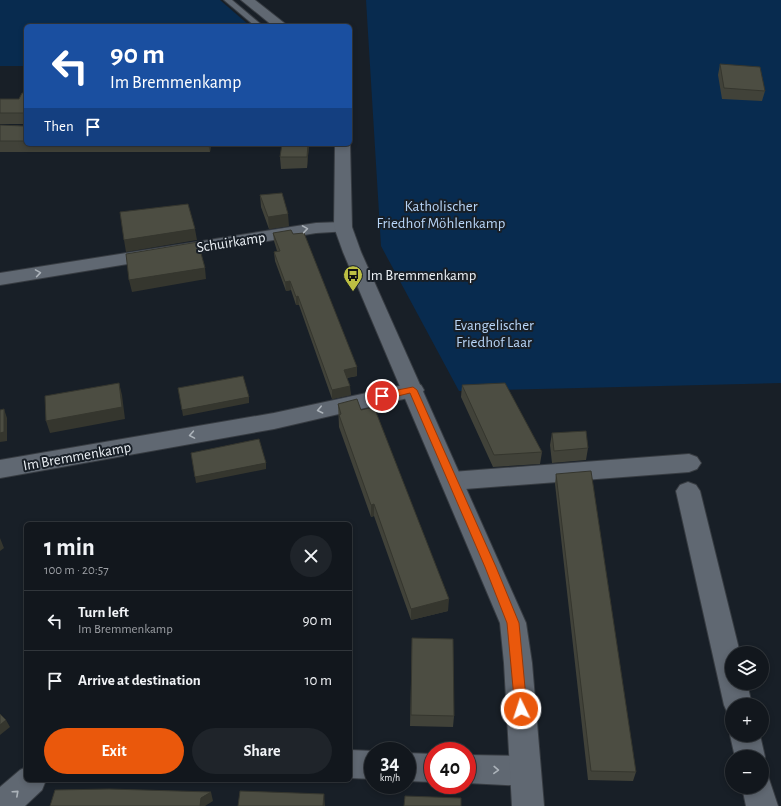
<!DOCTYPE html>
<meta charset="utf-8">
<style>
body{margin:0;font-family:"Alegreya Sans",sans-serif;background:#1f242a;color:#f1f3f6;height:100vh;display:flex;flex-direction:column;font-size:15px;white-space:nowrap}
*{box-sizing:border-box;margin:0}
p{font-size:13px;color:#9c9fa4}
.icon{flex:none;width:22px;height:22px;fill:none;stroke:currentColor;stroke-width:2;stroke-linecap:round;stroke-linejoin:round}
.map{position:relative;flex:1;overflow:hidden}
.details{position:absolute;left:24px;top:522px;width:328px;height:260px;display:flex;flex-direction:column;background:#12171d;border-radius:6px;box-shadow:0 2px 6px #0003,0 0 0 1px #31363b}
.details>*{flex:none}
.hud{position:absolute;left:24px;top:24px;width:328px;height:122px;border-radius:6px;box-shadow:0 2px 6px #0003,0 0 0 1px #31363b;background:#1a4fa0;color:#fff;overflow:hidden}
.buttons{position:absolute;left:725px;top:646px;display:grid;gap:8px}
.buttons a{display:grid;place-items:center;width:44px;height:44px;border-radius:50%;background:#12171d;box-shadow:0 2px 6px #0003,0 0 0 1px #31363b;font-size:20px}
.speed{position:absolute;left:364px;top:742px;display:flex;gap:8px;font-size:20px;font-weight:700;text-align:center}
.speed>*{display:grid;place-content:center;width:52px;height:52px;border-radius:50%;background:#12171d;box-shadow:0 2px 6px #0003,0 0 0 1px #31363b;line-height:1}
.speed small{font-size:10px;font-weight:400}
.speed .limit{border:6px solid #d22;background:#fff;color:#111}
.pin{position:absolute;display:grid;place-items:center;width:34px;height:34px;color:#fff;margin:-17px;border:2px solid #fff;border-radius:50%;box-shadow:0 1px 4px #0007}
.me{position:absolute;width:44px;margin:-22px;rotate:356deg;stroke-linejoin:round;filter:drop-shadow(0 0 3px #0008)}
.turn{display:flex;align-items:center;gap:14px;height:84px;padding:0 20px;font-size:18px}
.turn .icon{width:52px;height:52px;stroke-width:2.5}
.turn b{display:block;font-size:28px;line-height:34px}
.then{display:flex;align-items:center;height:38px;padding:0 20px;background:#0003;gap:8px;font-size:15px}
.round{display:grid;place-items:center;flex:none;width:42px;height:42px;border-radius:21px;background:#1f242a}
.overview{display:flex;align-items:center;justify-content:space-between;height:68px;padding:0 20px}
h1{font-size:24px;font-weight:600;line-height:30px}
.button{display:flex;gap:8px;margin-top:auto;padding:8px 20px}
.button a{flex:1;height:46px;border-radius:24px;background:#ea580c;color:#fff;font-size:16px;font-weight:600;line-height:46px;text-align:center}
.button a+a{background:#1f242a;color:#f1f3f6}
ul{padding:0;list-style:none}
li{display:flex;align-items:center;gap:12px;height:60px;padding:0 20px;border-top:1px solid #31363b}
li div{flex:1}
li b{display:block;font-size:15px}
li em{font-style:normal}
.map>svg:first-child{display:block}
.green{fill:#082b4f}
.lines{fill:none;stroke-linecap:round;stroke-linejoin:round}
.service-casing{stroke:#373c42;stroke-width:2}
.minor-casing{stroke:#373c42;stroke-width:2}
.tertiary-casing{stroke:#373c42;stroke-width:2}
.service{fill:#606872;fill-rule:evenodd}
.minor{fill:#606872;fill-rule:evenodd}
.tertiary{fill:#606872;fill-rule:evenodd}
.wall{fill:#414239}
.shaded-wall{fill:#35362e}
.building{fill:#4c4d42;stroke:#35362e}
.oneway{stroke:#acb3ba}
.route{fill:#ea580c;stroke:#983908}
.labels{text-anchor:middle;stroke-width:4;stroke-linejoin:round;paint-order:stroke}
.park-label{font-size:15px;fill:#b8d5f7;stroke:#181f27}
.street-label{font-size:15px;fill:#ebf0f5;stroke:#181f27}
.poi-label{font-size:15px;fill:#ebf0f5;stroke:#181f27;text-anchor:start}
</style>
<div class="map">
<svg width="781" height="806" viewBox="0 0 781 806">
<rect width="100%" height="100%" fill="#181f27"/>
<path class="green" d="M 0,0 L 220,0 L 250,26 L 26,26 L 26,66 L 0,66 Z
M 366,0 L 781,0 L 781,383 L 459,391 L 381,246 Z"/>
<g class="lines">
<defs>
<path id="service" d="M 224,0 L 232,0 L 263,26 L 255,26 Z"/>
<path id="minor" d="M 343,222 L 349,223 L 352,227 L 349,231 L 316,233 L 0,285 L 0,273 L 316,223 Z
M 413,383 L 421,385 L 424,390 L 421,395 L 274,429 L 0,478 L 0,460 L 274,413 Z
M 689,454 L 697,457 L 701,463 L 697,469 L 689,472 L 452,490 L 444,487 L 440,481 L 444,475 L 452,472 Z
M 688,482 L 696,485 L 700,491 L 740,653 L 732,653 L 732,683 L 747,683 L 752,705 L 732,705 L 732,716 L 728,714 L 724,705 L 676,491 L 680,485 Z
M 732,731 L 732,735 L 760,735 L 765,757 L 762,764 L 762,757 L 735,757 L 730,735 Z
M 350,750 L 374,751 L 373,779 L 350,778 Z
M 407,753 L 433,754 L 433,782 L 407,781 Z
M 467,755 L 525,756 L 536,761 L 540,771 L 536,781 L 525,786 L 467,783 Z
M 26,767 L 26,780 L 46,780 L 42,790 L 25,806 L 0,806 L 0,787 L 20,770 Z
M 762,774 L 768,776 L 778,806 L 746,806 L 742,787 L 762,787 Z"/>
<path id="tertiary" d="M 241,0 L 255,0 L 288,26 L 273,26 Z
M 350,142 L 352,227 L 361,252 L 526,623 L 532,663 L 544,806 L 512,806 L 504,663 L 500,623 L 343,252 L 334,227 L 335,144 L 350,144 Z"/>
</defs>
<use href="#service" class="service-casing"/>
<use href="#minor" class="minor-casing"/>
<use href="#tertiary" class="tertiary-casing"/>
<use href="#service" class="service"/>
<use href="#minor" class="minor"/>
<use href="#tertiary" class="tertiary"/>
</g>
<path class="wall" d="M 720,64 L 765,91 L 762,101 L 722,99 L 718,75 Z
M 26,93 L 26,144 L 221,144 L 221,145 L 211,144 L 210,152 L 0,152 L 0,125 L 23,126 L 24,124 L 0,124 L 0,99 L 19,99 Z
M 309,144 L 307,168 L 281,169 L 280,157 Z
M 260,195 L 289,226 L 269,229 L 261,207 Z
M 273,233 L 293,234 L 357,376 L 347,378 L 351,395 L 332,399 L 299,305 L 296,305 L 291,290 L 286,291 L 275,261 L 274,252 L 277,251 L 274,241 Z
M 462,385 L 542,452 L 540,464 L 493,467 L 461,397 Z
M 338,404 L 361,410 L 448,611 L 411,620 L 374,516 L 371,517 L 339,427 Z
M 552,433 L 588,448 L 586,460 L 552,463 L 550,445 Z
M 556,474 L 636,772 L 633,781 L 588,780 L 555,484 Z
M 412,638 L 454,716 L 453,727 L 410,726 Z"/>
<path class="shaded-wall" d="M 208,144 L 211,144 L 210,152 Z
M 308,144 L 309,144 L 307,168 L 307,157 Z
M 288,214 L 289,226 L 269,229 L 268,217 Z
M 195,229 L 197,240 L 126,252 L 124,240 Z
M 205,268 L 206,279 L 132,292 L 129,280 Z
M 290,281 L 291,290 L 286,291 L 285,282 Z
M 298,296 L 299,305 L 296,305 L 296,297 Z
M 357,367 L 357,376 L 344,378 L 344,370 Z
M 119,383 L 122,395 L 125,419 L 50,433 L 46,421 Z
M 350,386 L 351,395 L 332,399 L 332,390 Z
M 249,397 L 249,403 L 183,416 L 182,410 Z
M 4,409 L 7,418 L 7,441 L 0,442 L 0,433 Z
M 266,463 L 266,469 L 196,483 L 195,477 Z
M 374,504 L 374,516 L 371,517 L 371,505 Z
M 0,538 L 4,548 L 0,551 Z
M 449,599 L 448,611 L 411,620 L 411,609 Z
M 6,720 L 10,727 L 0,735 L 0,725 Z
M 211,792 L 213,801 L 205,806 L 200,806 L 201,798 Z
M 324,794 L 325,806 L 323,806 Z"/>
<path class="building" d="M 720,64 L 760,67 L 765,91 L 724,88 Z
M 22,93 L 26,93 L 26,141 L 0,141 L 0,125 L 23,126 L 24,124 L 25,114 L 23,113 L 0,113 L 0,99 L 19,99 Z
M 282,144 L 308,144 L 307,157 L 280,157 Z
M 282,193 L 288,214 L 268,217 L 260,195 Z
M 188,204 L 195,229 L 124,240 L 120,212 Z
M 291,230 L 293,234 L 304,233 L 357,367 L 344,370 L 350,386 L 332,390 L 298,296 L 296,297 L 290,281 L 285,282 L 274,252 L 280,251 L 273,233 Z
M 198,242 L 205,268 L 129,280 L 126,254 Z
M 243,376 L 249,397 L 182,410 L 178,388 Z
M 119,383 L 122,407 L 46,421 L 45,396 Z
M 505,383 L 542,452 L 494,455 L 462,385 Z
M 357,399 L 361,410 L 374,407 L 449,599 L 411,609 L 374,504 L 371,505 L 339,415 L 341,414 L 338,404 Z
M 4,409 L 4,432 L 0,433 L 0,410 Z
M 586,431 L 588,448 L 554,451 L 552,433 Z
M 259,439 L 266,463 L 195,477 L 191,453 Z
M 591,471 L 636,772 L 591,771 L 556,474 Z
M 412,638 L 453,639 L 454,716 L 411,715 Z
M 0,714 L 6,720 L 0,725 Z
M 109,789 L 211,792 L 201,798 L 200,806 L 50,806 L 55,790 Z
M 240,791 L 324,794 L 323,806 L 238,806 Z
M 405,796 L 461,798 L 461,806 L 404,806 Z"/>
<defs><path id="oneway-chevron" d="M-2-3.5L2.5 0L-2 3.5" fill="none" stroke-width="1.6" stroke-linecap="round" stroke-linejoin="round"/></defs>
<g class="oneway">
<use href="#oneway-chevron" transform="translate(305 229) rotate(-9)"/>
<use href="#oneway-chevron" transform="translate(38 273) rotate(-9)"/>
<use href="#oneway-chevron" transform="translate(320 410) rotate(167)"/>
<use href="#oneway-chevron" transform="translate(192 435) rotate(170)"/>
<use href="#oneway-chevron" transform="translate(496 770) rotate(2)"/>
<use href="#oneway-chevron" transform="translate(16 793) rotate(-42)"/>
</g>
<path class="route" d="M 413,387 L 417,390 L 496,567 L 519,623 L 527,709 L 525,713 L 521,715 L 517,713 L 515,709 L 507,623 L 485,567 L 410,393 L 382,400 L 377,396 L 382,393 Z"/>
<defs>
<symbol id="bus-pin" viewBox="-11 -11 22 30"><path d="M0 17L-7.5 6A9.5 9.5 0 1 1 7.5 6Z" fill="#bdbf43" stroke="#181f27"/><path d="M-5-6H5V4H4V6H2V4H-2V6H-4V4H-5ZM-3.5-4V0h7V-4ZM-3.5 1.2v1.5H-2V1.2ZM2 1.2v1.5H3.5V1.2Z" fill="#111"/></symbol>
</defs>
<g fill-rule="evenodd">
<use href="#bus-pin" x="342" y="264" width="22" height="30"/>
</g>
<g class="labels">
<g class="park-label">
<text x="441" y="211">Katholischer<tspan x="441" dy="17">Friedhof Möhlenkamp</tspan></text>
<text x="494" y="330">Evangelischer<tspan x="494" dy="17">Friedhof Laar</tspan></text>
</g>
<g class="street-label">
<text transform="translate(231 242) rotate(-9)" y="5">Schuirkamp</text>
<text transform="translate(77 456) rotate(-10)" y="5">Im Bremmenkamp</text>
</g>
<g class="poi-label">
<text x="367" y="280">Im Bremmenkamp</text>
</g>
</g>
</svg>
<div class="buttons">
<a><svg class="icon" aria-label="layers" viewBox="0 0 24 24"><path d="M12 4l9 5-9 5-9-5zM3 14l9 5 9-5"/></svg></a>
<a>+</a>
<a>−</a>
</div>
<div class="speed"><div>34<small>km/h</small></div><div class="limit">40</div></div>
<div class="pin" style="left:382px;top:396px;background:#d93025"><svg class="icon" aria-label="arrive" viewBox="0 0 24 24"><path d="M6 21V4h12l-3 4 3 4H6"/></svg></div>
<svg class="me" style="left:521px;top:709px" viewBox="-20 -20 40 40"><circle r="17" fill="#ea580c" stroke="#fff" stroke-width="3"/><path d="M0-11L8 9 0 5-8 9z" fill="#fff"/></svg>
<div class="hud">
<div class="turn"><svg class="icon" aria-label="left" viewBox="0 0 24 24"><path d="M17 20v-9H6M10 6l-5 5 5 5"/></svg><div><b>90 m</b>Im Bremmenkamp</div></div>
<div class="then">Then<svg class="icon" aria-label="arrive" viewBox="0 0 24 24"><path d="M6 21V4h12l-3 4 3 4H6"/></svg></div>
</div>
<section class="details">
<div class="overview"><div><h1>1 min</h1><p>100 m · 20:57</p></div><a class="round"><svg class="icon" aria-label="close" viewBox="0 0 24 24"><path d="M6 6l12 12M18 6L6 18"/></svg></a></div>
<ul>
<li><svg class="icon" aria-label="left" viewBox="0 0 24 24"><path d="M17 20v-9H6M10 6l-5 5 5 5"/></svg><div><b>Turn left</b><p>Im Bremmenkamp</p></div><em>90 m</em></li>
<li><svg class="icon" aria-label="arrive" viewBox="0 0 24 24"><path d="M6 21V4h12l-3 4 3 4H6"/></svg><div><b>Arrive at destination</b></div><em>10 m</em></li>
</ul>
<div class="button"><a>Exit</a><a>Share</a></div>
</section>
</div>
